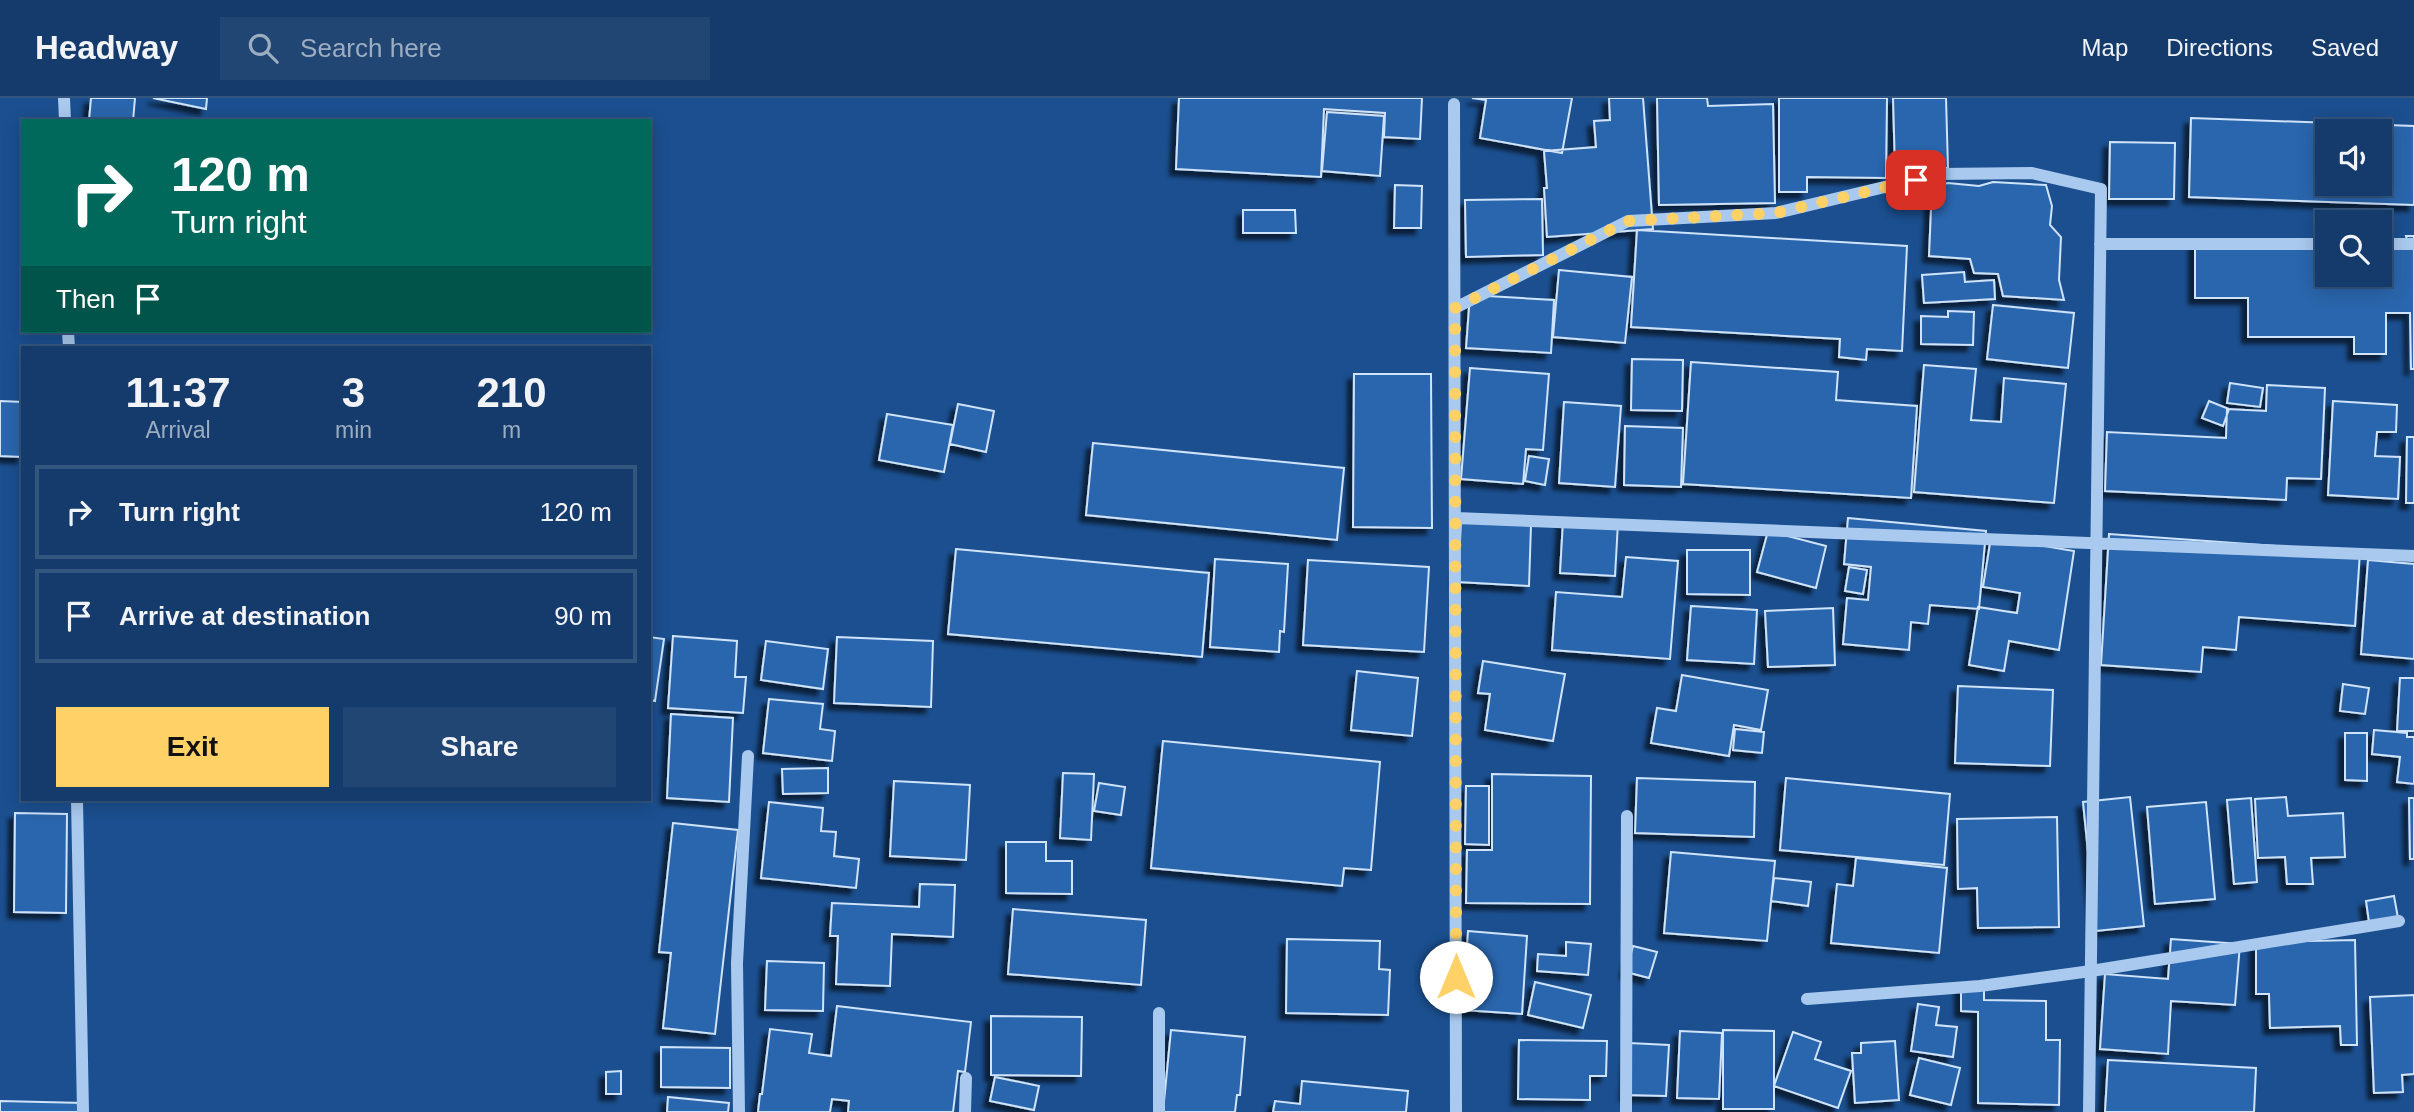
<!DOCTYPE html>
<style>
body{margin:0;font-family:Arial,sans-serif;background:#214673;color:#f1f3f6;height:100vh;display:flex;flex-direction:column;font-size:26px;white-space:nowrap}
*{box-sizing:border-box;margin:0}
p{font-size:23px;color:#9dadc1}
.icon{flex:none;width:38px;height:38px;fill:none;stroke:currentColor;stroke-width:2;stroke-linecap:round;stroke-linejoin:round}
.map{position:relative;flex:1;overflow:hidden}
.panel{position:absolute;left:21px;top:248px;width:630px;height:455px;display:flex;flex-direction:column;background:#143b6b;border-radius:0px;box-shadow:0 4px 18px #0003,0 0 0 2px #33557e}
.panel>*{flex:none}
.banner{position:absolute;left:21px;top:21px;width:630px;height:214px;border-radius:0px;box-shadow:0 4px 18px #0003,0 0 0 2px #33557e;background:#00695c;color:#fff;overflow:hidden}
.controls{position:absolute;left:2315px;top:21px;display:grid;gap:14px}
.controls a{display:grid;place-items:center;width:77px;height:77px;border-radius:0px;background:#143b6b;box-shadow:0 4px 18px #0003,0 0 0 2px #33557e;font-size:35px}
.pin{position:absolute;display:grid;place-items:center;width:60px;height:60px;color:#fff;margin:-30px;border-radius:14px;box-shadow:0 4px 10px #0006}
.me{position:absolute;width:77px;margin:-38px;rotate:0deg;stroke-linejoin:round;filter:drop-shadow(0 0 5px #0008)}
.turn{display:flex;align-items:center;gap:24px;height:147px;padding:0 35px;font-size:32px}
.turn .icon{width:91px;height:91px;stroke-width:2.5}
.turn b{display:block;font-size:49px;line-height:60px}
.then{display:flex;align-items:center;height:66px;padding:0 35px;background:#0003;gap:14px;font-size:26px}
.eta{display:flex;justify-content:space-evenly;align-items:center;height:119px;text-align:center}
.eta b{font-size:42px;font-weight:600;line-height:49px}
.action{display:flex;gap:14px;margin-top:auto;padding:14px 35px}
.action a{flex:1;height:80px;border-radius:0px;background:#ffd166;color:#111;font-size:28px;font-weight:600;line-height:80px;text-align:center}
.action a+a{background:#214673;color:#f1f3f6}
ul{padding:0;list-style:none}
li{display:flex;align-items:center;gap:21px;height:94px;margin:0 14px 10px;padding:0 21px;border:4px solid #33557e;border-radius:0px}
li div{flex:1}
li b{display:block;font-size:26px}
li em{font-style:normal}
header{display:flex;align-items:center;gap:42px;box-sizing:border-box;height:98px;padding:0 35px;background:#143b6b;border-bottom:2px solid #33557e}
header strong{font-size:33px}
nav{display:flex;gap:38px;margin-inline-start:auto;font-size:24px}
.search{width:490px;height:63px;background:#214673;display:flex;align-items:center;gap:18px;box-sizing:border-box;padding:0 24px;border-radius:0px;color:#9dadc1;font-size:26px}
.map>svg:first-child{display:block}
.building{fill:#2a66ad;stroke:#cfe3fa;stroke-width:2;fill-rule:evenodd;filter:url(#shadow)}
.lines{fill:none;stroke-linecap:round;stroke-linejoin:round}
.minor{stroke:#a9c9ee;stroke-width:12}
.route{stroke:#ffd166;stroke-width:12;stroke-dasharray:0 21.6}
</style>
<header>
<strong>Headway</strong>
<div class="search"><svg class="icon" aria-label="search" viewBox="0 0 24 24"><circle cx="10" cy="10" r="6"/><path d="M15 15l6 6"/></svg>Search here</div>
<nav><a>Map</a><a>Directions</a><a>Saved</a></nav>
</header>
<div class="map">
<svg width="2414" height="1014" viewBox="0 0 2414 1014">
<defs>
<filter id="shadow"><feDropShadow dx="-6" dy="6" stdDeviation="2" flood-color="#0009"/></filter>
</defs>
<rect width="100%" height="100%" fill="#1b4f8f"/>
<path class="building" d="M 91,0 L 135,0 L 133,23 L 89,23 Z
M 153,0 L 207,0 L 206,11 Z
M 1179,0 L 1422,0 L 1420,41 L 1384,39 L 1385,15 L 1324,11 L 1321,79 L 1176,71 Z
M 1472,0 L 1572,0 L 1562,55 L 1480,40 L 1486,2 Z
M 1609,0 L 1643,0 L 1653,131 L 1547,139 L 1544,90 L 1547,90 L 1544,53 L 1596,49 L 1594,23 L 1610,22 Z
M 1657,0 L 1707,0 L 1708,8 L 1773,6 L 1775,105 L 1659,107 Z
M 1779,0 L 1887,0 L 1886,80 L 1807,79 L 1807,94 L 1779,94 Z
M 1893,0 L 1946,0 L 1948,70 L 1895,70 Z
M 1327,14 L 1384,18 L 1380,78 L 1322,73 Z
M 2191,20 L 2414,28 L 2414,107 L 2189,99 ZM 2328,33 L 2380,33 L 2380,86 L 2328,86 Z
M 2110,44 L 2175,45 L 2174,101 L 2109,101 Z
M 1993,84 L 2046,87 L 2052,108 L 2050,127 L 2061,139 L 2059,182 L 2064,202 L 2003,198 L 1998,176 L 1974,175 L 1970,161 L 1929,158 L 1932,89 L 1948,85 L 1979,88 Z
M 1395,87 L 1422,88 L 1421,130 L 1394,130 Z
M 1542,101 L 1543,157 L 1466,159 L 1465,102 Z
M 1243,112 L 1295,112 L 1296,135 L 1243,135 Z
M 1637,132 L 1907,148 L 1902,253 L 1867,251 L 1866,262 L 1839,259 L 1840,241 L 1631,229 Z
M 2406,138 L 2414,138 L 2414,271 L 2411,271 L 2410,215 L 2386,215 L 2386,256 L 2354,256 L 2354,239 L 2248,239 L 2248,200 L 2195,200 L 2195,142 L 2328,142 L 2328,177 L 2380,177 L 2380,142 L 2407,142 Z
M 1559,172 L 1632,179 L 1625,245 L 1553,239 Z
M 1964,174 L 1965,184 L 1994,182 L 1995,201 L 1924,205 L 1922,177 Z
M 1470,197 L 1554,202 L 1551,255 L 1466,250 Z
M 1993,207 L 2074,215 L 2068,270 L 1987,261 Z
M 1948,213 L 1974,214 L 1973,247 L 1921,246 L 1921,218 L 1948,219 Z
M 1632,261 L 1683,262 L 1682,313 L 1631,312 Z
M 1691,264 L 1838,274 L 1836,302 L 1917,308 L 1911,400 L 1683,386 Z
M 1924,267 L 1976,271 L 1971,322 L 2001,324 L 2004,280 L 2066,286 L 2054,405 L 1914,394 Z
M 1470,270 L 1549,276 L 1543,352 L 1526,351 L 1523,386 L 1461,381 Z
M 1354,276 L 1431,276 L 1432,430 L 1353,429 Z
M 2230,285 L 2263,290 L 2260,309 L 2227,305 Z
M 2267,287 L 2325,290 L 2321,381 L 2287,380 L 2286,402 L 2105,393 L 2107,334 L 2226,340 L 2227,311 L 2266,313 Z
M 0,303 L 23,304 L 23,359 L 0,358 Z
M 2209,303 L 2229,311 L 2223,328 L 2202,320 Z
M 2333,303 L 2397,307 L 2396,334 L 2377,334 L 2375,358 L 2400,359 L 2398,401 L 2328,397 Z
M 1564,304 L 1621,308 L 1615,389 L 1559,385 Z
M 958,306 L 994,313 L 986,354 L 950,346 Z
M 887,316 L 953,327 L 944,374 L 879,362 Z
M 1625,328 L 1683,330 L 1681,389 L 1624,387 Z
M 2407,339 L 2414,339 L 2414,405 L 2406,405 Z
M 1093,345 L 1344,370 L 1337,442 L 1086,417 Z
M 1529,358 L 1549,361 L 1545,387 L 1525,383 Z
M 1848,420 L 1986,433 L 1979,511 L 1930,507 L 1928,526 L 1911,524 L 1909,552 L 1843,546 L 1847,500 L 1868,502 L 1871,469 L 1844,466 Z
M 1461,423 L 1531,427 L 1529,488 L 1458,484 Z
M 1563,423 L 1618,425 L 1615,478 L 1560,475 Z
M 1768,433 L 1826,448 L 1816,490 L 1757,474 Z
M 2109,436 L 2360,454 L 2355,528 L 2239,519 L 2236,552 L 2203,549 L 2201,574 L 2101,567 Z
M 1991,439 L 2074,453 L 2059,552 L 2009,543 L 2004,573 L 1969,567 L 1978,509 L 2017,515 L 2020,495 L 1983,489 Z
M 956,451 L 1209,475 L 1202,559 L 948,536 Z
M 1687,452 L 1750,452 L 1750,497 L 1687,496 Z
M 1626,459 L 1678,463 L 1670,561 L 1552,552 L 1556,494 L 1622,499 Z
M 1215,461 L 1288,466 L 1284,534 L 1280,533 L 1279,554 L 1210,549 Z
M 1308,462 L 1429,469 L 1424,554 L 1303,547 Z
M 2368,462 L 2414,466 L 2414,561 L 2361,556 Z
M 1849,469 L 1867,472 L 1863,496 L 1845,493 Z
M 1691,508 L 1757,512 L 1754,566 L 1687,562 Z
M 1833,510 L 1835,567 L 1768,569 L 1765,513 Z
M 673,538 L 737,543 L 735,579 L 746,579 L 743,615 L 668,610 Z
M 649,539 L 664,541 L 655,603 L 649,602 Z
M 837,539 L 933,543 L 931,609 L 834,605 Z
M 766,543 L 828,551 L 823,591 L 761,582 Z
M 1483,563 L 1565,576 L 1553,643 L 1485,632 L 1490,596 L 1478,595 Z
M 1357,573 L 1418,580 L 1412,638 L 1351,632 Z
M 1682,577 L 1768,592 L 1761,632 L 1734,627 L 1729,658 L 1651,645 L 1657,610 L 1676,613 Z
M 2400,580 L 2414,580 L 2414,633 L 2397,633 Z
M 2343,586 L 2369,590 L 2365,616 L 2340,613 Z
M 1958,588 L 2053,592 L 2050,668 L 1955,665 Z
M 769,601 L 823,606 L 820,631 L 835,633 L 832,663 L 763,655 Z
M 671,616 L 733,620 L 729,704 L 667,700 Z
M 1735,631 L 1764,634 L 1762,655 L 1733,652 Z
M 2374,632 L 2407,635 L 2407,639 L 2414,639 L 2414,686 L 2397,684 L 2400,659 L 2372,656 Z
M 2345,635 L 2367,635 L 2367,683 L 2345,682 Z
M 1163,643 L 1380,664 L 1371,772 L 1344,770 L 1342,788 L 1151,770 Z
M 828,670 L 828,695 L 783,696 L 782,671 Z
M 1063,675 L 1094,676 L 1091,742 L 1060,740 Z
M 1492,676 L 1591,678 L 1590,806 L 1466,805 L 1467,752 L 1492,752 Z
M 1637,680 L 1755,684 L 1754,739 L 1635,735 Z
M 1786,680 L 1950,696 L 1944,767 L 1780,752 Z
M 894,683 L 970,687 L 966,762 L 890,758 Z
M 1099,685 L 1125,689 L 1121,717 L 1094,713 Z
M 1466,688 L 1489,688 L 1489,747 L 1465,746 Z
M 2130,699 L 2144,828 L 2096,833 L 2083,704 Z
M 2286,699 L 2288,718 L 2343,715 L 2345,759 L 2311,760 L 2313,786 L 2287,786 L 2285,759 L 2258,760 L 2255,701 Z
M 2251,700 L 2257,784 L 2234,786 L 2227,702 Z
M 2409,700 L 2414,700 L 2414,761 L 2410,761 Z
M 769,704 L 823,710 L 821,733 L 836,734 L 834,758 L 859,761 L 856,790 L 761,780 Z
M 2206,704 L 2215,801 L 2155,806 L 2147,709 Z
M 15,715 L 67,716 L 66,815 L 14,814 Z
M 2057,719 L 2059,829 L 1978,830 L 1977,790 L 1958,791 L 1957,721 Z
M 673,725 L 738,732 L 715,936 L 663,930 L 671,855 L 659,854 Z
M 1006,744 L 1046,744 L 1046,763 L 1072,763 L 1072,796 L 1006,795 Z
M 1671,754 L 1775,763 L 1767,843 L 1664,835 Z
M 1856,760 L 1947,770 L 1939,855 L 1831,845 L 1837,786 L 1853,788 Z
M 1774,780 L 1811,784 L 1808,808 L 1771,803 Z
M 920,786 L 955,787 L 953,839 L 892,836 L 890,888 L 836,886 L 838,838 L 830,838 L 832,805 L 919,809 Z
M 2394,798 L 2398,820 L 2369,824 L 2366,803 Z
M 1013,811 L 1146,822 L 1141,887 L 1008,876 Z
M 1468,833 L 1527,838 L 1522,916 L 1463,912 Z
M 1287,841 L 1380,843 L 1379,871 L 1390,872 L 1388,917 L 1286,915 Z
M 2171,841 L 2240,846 L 2235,907 L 2171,903 L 2168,956 L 2100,951 L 2105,876 L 2168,881 Z
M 2355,842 L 2357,947 L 2341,947 L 2340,928 L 2270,930 L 2269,896 L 2256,896 L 2256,844 Z
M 1566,844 L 1591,846 L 1588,877 L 1537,873 L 1538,856 L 1566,858 Z
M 1633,848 L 1657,854 L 1649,880 L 1626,874 Z
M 767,863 L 824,865 L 823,913 L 765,912 Z
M 1535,884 L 1591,897 L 1583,930 L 1528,917 Z
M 1961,886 L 1984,887 L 1984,902 L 2046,903 L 2046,942 L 2060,942 L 2059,1007 L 1978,1005 L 1978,914 L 1961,913 Z
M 2414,897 L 2414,976 L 2402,977 L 2403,994 L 2374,995 L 2370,899 Z
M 1918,906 L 1939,909 L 1936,927 L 1957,929 L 1953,959 L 1911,953 Z
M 837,908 L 971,924 L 965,974 L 958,973 L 953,1014 L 848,1014 L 849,1003 L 832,1001 L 830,1014 L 758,1014 L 760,996 L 762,996 L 770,931 L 812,936 L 809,955 L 831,958 Z
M 991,918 L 1082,919 L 1081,978 L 991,977 Z
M 1171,932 L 1245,939 L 1240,997 L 1237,997 L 1235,1014 L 1163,1014 Z
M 1723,932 L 1774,933 L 1774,1011 L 1723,1011 Z
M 1680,933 L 1722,935 L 1719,1001 L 1677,1000 Z
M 1793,934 L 1821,944 L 1815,961 L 1851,973 L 1838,1010 L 1774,988 Z
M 1519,942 L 1607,943 L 1606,978 L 1590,978 L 1590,1002 L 1518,1001 Z
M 1895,943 L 1899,1002 L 1855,1005 L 1852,955 L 1861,955 L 1861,945 Z
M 1629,945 L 1669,947 L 1666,998 L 1626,997 Z
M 661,949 L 730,950 L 730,990 L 661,989 Z
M 1919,960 L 1960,970 L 1951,1007 L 1910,997 Z
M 2108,962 L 2256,970 L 2254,1014 L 2105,1014 Z
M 621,973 L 621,996 L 606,996 L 606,974 Z
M 995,979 L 1039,988 L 1034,1012 L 990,1003 Z
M 1302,983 L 1408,993 L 1406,1014 L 1273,1014 L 1275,1003 L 1300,1006 Z
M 668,999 L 729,1005 L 728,1014 L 667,1014 Z
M 0,1003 L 84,1005 L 84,1014 L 0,1014 Z"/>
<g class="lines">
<path class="minor" d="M 64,0 L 65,23
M 1454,6 L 1456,1014
M 2100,146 L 2328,146
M 2380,146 L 2414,146
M 1455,210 L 1628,123 L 1776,115 L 1939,76 L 2032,75 L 2101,91 L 2089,1014
M 68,233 L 69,250
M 1456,420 L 2414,458
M 77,702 L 83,1014
M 1807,901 L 1980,888 L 2091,873 L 2399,823
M 1159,915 L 1159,1014
M 739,1014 L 737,865 L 748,658
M 965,1014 L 966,980
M 1626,1014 L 1627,718"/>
</g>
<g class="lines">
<path class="route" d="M 1456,879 L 1455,210 L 1628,123 L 1776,115 L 1916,82"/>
</g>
</svg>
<div class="controls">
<a><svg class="icon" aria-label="sound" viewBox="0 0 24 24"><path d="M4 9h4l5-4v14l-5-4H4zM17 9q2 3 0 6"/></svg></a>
<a><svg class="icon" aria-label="search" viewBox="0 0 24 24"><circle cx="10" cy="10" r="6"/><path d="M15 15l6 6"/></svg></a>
</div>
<div class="pin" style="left:1916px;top:82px;background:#d93025"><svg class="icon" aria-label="arrive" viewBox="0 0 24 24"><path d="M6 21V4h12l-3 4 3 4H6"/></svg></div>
<svg class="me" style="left:1456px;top:879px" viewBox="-20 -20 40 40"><circle r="19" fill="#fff"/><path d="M0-13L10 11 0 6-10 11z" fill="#ffd166"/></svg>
<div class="banner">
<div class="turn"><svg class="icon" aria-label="right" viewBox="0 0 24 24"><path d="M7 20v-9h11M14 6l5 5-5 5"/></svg><div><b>120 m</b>Turn right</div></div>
<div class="then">Then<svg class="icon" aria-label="arrive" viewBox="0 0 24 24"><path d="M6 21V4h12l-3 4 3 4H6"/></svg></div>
</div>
<section class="panel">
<div class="eta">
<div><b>11:37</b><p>Arrival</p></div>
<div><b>3</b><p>min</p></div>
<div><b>210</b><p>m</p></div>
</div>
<ul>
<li><svg class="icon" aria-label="right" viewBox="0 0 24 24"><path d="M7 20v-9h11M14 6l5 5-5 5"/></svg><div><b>Turn right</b></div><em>120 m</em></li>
<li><svg class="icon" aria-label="arrive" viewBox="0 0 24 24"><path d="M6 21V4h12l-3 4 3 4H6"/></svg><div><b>Arrive at destination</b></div><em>90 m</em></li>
</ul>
<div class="action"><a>Exit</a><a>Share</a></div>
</section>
</div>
